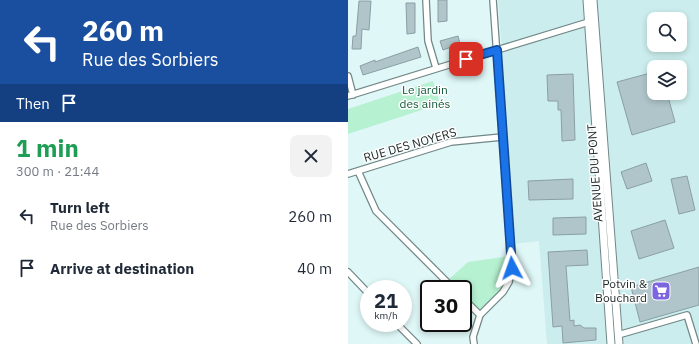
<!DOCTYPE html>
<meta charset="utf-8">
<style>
body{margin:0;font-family:"IBM Plex Sans",sans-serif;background:#f2f2f3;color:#1f2937;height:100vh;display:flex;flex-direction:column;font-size:15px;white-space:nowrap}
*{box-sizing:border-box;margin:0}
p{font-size:13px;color:#747a83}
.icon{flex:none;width:22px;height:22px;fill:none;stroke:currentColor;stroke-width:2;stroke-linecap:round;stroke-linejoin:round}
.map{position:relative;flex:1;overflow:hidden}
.drawer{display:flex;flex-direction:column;background:#fff;width:348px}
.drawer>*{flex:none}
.hud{background:#1a4fa0;color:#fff;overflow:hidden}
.fabs{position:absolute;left:299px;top:12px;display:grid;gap:8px}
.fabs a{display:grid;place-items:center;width:40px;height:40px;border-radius:8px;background:#fff;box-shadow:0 2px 6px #0003;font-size:20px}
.speed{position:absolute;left:12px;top:280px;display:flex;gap:8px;font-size:20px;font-weight:700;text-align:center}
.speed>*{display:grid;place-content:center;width:52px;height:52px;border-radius:50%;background:#fff;box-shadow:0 2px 6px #0003;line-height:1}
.speed small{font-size:10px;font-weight:400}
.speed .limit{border:2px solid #111;border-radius:6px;background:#fff;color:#111}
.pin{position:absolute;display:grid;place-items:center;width:34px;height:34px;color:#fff;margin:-17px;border-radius:8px;box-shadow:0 2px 6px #0006}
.me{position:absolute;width:44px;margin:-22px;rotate:356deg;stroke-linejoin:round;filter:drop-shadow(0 0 3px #0008)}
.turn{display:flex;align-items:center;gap:14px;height:84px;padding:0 16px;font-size:18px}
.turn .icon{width:52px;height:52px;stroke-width:2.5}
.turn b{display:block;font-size:28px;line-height:34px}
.then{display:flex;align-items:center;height:38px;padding:0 16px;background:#0003;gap:8px;font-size:15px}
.round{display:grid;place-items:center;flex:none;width:42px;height:42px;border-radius:8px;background:#f2f2f3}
.overview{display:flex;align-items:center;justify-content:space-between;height:68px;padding:0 16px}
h1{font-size:24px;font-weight:700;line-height:30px;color:#1e9e55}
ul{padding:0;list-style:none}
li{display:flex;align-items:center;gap:12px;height:52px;padding:0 16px}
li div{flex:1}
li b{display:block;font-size:15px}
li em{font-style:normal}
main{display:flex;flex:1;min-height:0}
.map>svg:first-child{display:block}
.built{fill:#cbeded;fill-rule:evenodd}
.green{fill:#b6f1d1}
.building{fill:#afc5ca;stroke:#8a9fa5}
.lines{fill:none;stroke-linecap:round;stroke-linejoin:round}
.minor-casing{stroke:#728787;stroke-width:8}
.major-casing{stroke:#728787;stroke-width:9}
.minor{stroke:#fff;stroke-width:5.5}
.major{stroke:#fff;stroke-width:7}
.route-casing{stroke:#114b97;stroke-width:10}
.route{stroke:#1a73e8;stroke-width:7}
.labels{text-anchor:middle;stroke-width:3;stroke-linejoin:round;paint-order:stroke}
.park-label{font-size:12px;fill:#13583b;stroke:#fefefe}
.street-label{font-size:12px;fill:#1f2828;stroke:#fefefe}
.poi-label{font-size:12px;fill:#1f2828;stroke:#fefefe;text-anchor:end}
</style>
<main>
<section class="drawer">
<div class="hud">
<div class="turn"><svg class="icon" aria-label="left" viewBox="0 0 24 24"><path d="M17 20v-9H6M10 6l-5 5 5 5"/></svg><div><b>260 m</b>Rue des Sorbiers</div></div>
<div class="then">Then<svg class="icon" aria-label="arrive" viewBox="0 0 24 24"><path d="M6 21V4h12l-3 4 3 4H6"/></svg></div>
</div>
<div class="overview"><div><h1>1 min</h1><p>300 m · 21:44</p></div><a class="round"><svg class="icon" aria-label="close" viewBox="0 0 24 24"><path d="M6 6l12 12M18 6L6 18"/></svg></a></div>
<ul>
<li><svg class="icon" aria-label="left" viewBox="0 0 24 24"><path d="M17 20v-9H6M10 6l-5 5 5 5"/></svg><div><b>Turn left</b><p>Rue des Sorbiers</p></div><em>260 m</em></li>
<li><svg class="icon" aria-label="arrive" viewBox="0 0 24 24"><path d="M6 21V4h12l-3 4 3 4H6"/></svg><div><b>Arrive at destination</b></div><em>40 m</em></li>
</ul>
</section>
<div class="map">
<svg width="351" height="344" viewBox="0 0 351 344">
<rect width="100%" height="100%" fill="#dff7f7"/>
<path class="built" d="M 150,0 L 351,0 L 351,344 L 199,344 L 191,241 L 165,244 L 154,51 ZM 306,19 L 332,19 L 332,45 L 306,45 ZM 306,67 L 332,67 L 332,93 L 306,93 Z"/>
<path class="green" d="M 85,81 L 92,104 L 0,134 L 0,109 Z
M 162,256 L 164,268 L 161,282 L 132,314 L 115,298 L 115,289 L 106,289 L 98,282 L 120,262 Z"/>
<path class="building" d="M 90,0 L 99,0 L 99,21 L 90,22 Z
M 11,1 L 23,1 L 21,30 L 14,29 L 13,49 L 4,49 L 5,36 L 8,36 Z
M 58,3 L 67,3 L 67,33 L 59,34 Z
M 110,36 L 112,44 L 95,50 L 92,41 Z
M 70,47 L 73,57 L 15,75 L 12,66 L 27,60 L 27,62 Z
M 306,72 L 306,93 L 319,93 L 327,122 L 284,135 L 269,82 Z
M 225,74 L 227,140 L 214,141 L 213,110 L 210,110 L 210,101 L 200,101 L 199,75 Z
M 298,163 L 304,181 L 279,189 L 273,172 Z
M 339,176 L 347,210 L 331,214 L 323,179 Z
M 225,179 L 225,199 L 181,200 L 180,181 Z
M 238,217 L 238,234 L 205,235 L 205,218 Z
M 317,220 L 326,248 L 291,259 L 283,231 Z
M 239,250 L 240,265 L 218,266 L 222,321 L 226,320 L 226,326 L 232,325 L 236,328 L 248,328 L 248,340 L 215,343 L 214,326 L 205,327 L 200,252 Z
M 351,267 L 351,305 L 292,322 L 283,287 Z"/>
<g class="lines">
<defs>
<path id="minor" d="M 78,0 L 80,41 L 88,68
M 0,76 L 5,95
M 0,96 L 149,50 L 244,21
M 10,171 L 28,211 L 106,289
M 0,174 L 103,142 L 154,137
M 0,272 L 21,294
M 115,298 L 132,315
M 48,323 L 69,344
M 270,335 L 339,315 L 348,344
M 126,344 L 125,337 L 132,315 L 155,292 L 161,282 L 164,268 L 145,0"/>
<path id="major" d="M 239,0 L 263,344
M 245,0 L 271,344"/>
</defs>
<use href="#minor" class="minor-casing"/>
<use href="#major" class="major-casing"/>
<use href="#minor" class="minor"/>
<use href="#major" class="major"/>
</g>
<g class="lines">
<defs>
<path id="route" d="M 118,59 L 149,50 L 164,268"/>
</defs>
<use href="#route" class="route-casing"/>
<use href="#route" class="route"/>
</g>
<defs>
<symbol id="supermarket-square" viewBox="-11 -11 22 22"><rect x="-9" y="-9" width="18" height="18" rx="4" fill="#7c65e0" stroke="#fefefe"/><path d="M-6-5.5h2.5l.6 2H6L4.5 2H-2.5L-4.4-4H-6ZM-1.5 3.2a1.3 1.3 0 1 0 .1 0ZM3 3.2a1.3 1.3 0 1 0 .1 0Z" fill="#fff"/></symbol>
</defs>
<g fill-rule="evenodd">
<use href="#supermarket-square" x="302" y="280" width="22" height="22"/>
</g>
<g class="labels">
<g class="park-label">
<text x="77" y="94">Le jardin<tspan x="77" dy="14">des ainés</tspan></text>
</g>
<g class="street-label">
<text transform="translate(62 145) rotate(-16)" y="4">RUE DES NOYERS</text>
<text transform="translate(247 173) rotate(-94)" y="4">AVENUE DU PONT</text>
</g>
<g class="poi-label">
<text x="299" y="288">Potvin &amp;<tspan x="299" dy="14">Bouchard</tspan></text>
</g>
</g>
</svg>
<div class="fabs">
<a><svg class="icon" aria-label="search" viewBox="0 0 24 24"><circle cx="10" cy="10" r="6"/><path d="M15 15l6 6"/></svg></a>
<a><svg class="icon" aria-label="layers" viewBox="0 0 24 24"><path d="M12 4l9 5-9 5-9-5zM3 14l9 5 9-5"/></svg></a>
</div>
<div class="speed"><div>21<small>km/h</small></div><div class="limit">30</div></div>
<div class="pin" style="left:118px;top:59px;background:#d93025"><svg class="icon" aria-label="arrive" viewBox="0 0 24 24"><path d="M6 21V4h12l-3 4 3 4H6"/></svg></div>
<svg class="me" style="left:164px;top:268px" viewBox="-20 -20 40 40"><path d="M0-17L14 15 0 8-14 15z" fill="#1a73e8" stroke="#fff" stroke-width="4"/></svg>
</div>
</main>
